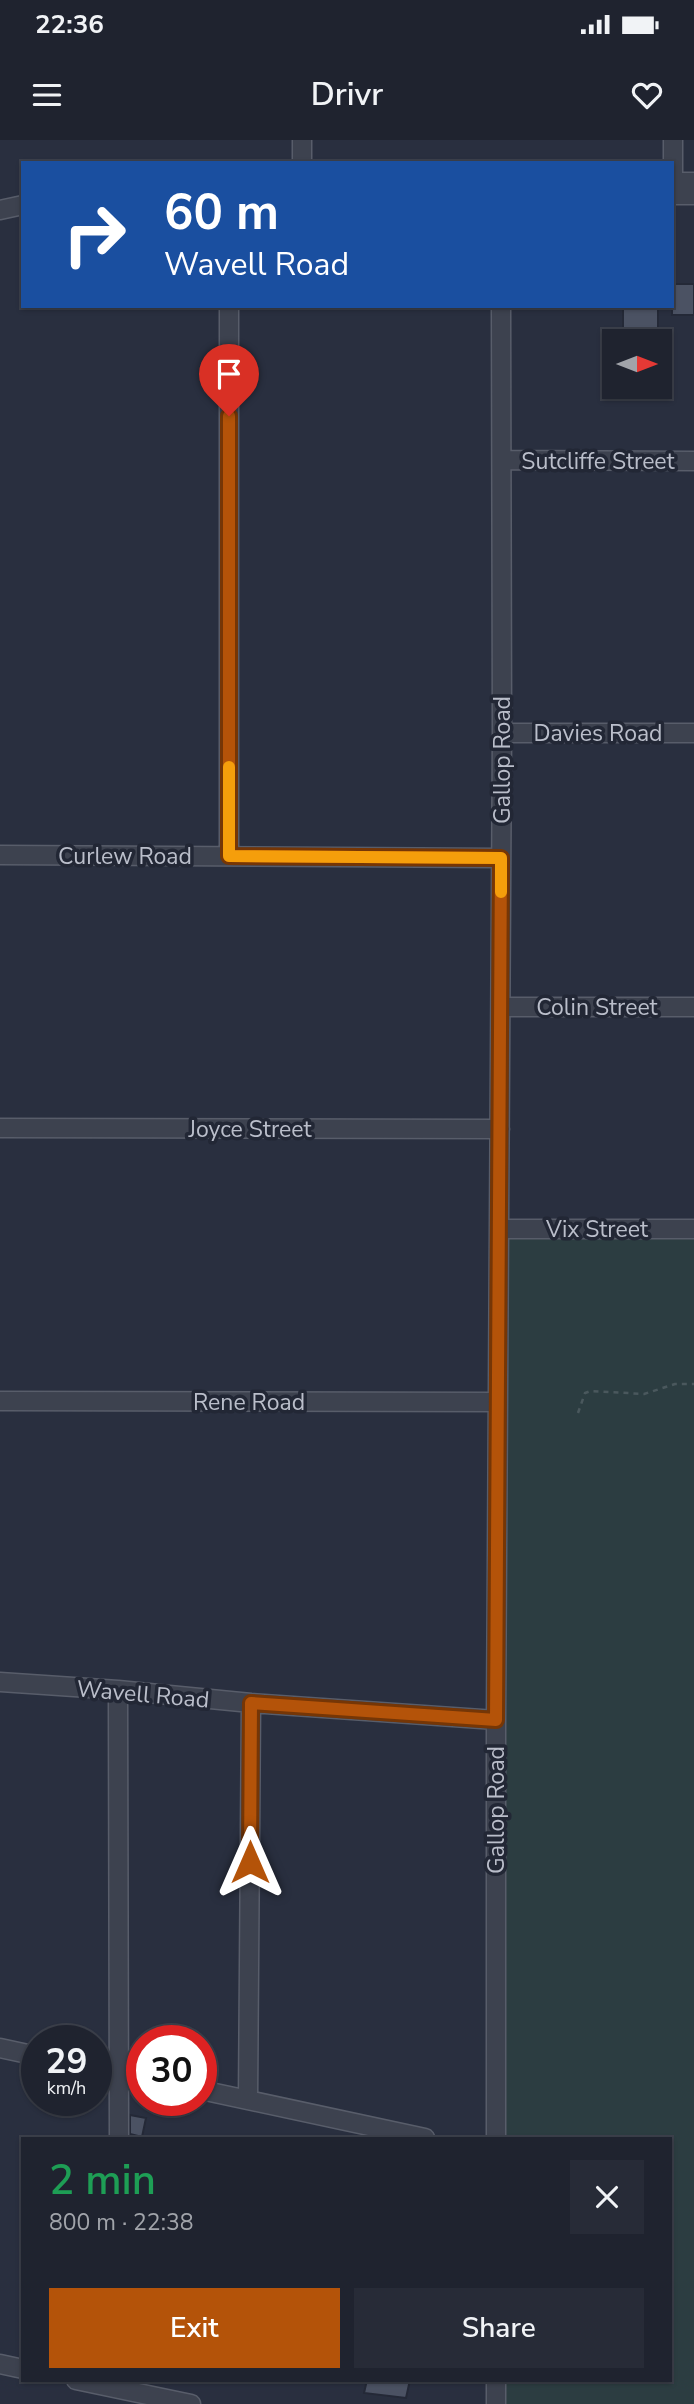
<!DOCTYPE html>
<meta charset="utf-8">
<style>
body{margin:0;font-family:"Nunito Sans",sans-serif;background:#272b37;color:#f1f3f6;height:100vh;display:flex;flex-direction:column;font-size:26px;white-space:nowrap}
*{box-sizing:border-box;margin:0}
p{font-size:23px;color:#a1a4aa}
.icon{flex:none;width:38px;height:38px;fill:none;stroke:currentColor;stroke-width:2;stroke-linecap:round;stroke-linejoin:round}
.map{position:relative;flex:1;overflow:hidden}
.panel{position:absolute;left:21px;top:1997px;width:651px;height:245px;display:flex;flex-direction:column;background:#1f232f;border-radius:0px;box-shadow:0 2px 5px #0004,0 0 0 2px #3c404b}
.panel>*{flex:none}
.hud{position:absolute;left:21px;top:21px;width:653px;height:147px;border-radius:0px;box-shadow:0 2px 5px #0004,0 0 0 2px #3c404b;background:#1a4fa0;color:#fff;overflow:hidden}
.needle{width:46px;rotate:90deg}
.tools{position:absolute;left:602px;top:189px;display:grid;gap:14px}
.tools a{display:grid;place-items:center;width:70px;height:70px;border-radius:0px;background:#1f232f;box-shadow:0 2px 5px #0004,0 0 0 2px #3c404b;font-size:35px}
.speed{position:absolute;left:21px;top:1885px;display:flex;gap:14px;font-size:35px;font-weight:700;text-align:center}
.speed>*{display:grid;place-content:center;width:91px;height:91px;border-radius:50%;background:#1f232f;box-shadow:0 2px 5px #0004,0 0 0 2px #3c404b;line-height:1}
.speed small{font-size:18px;font-weight:400}
.speed .limit{border:10px solid #d22;background:#fff;color:#111}
.pin{position:absolute;display:grid;place-items:center;width:60px;height:60px;color:#fff;margin:-72px -30px;border-radius:50% 50% 50% 0;rotate:-45deg;box-shadow:0 0 7px #0007}
.pin .icon{rotate:45deg}
.me{position:absolute;width:77px;margin:-38px;rotate:0deg;stroke-linejoin:round;filter:drop-shadow(0 0 5px #0008)}
.turn{display:flex;align-items:center;gap:24px;height:147px;padding:0 28px;font-size:32px}
.turn .icon{width:91px;height:91px;stroke-width:2.5}
.turn b{display:block;font-size:49px;line-height:60px}
.round{display:grid;place-items:center;flex:none;width:74px;height:74px;border-radius:0px;background:#272b37}
.headline{display:flex;align-items:center;justify-content:space-between;height:119px;padding:0 28px}
h1{font-size:42px;font-weight:600;line-height:52px;color:#1e9e55}
.primary-button{display:flex;gap:14px;margin-top:auto;padding:14px 28px}
.primary-button a{flex:1;height:80px;border-radius:0px;background:#b45309;color:#fff;font-size:28px;font-weight:600;line-height:80px;text-align:center}
.primary-button a+a{background:#272b37;color:#f1f3f6}
.status{display:flex;justify-content:space-between;align-items:center;height:49px;padding:0 35px;background:#1f232f;direction:ltr}
.status svg{height:19px;fill:currentColor}
header{display:flex;justify-content:space-between;align-items:center;height:91px;padding:0 28px;background:#1f232f;font-size:32px;font-weight:600}
.map>svg:first-child{display:block}
.green{fill:#2c3d41}
.building{fill:#4b5263;stroke:#242937;stroke-width:2}
.lines{fill:none;stroke-linecap:round;stroke-linejoin:round}
.minor-casing{stroke:#585d6a;stroke-width:21}
.path{stroke:#4a585d;stroke-width:2.5;stroke-dasharray:5 5;stroke-linecap:butt}
.minor{stroke:#3d424f;stroke-width:18}
.route-casing{stroke:#753606;stroke-width:18}
.route{stroke:#b45309;stroke-width:12}
.slow{stroke:#f59e0b;stroke-width:12}
.labels{text-anchor:middle;stroke-width:7;stroke-linejoin:round;paint-order:stroke}
.street-label{font-size:23px;fill:#babeca;stroke:#222735}
</style>
<div class="status"><b>22:36</b><svg viewBox="0 0 49 12"><path d="M0 12V9h3v3zM5 12V6h3v6zM10 12V3h3v9zM15 12V0h3v12zM26 1h20v11H26zM47 4h2v5h-2z"/></svg></div>
<header><svg class="icon" aria-label="menu" viewBox="0 0 24 24"><path d="M4 6h16M4 12h16M4 18h16"/></svg>Drivr<svg class="icon" aria-label="heart" viewBox="0 0 24 24"><path d="M12 20l-8-8c-3-5 5-10 8-4 3-6 11-1 8 4z"/></svg></header>
<div class="map">
<svg width="694" height="2264" viewBox="0 0 694 2264">
<rect width="100%" height="100%" fill="#292f3f"/>
<path class="green" d="M 503,1093 L 694,1095 L 694,2264 L 499,2264 L 499,2240 L 670,2240 L 670,1998 L 500,1998 Z"/>
<path class="building" d="M 672,144 L 694,144 L 694,175 L 672,175 Z
M 623,166 L 658,166 L 658,201 L 623,201 Z
M 130,1975 L 146,1978 L 142,1997 L 130,1994 Z
M 367,2240 L 410,2240 L 406,2258 L 364,2253 Z"/>
<g class="lines">
<defs>
<path id="minor" d="M 302,23 L 302,0
M 672,42 L 694,42
M 672,55 L 694,55
M 673,55 L 673,0
M 0,70 L 23,65
M 229,166 L 229,716
M 503,320 L 694,321
M 502,593 L 694,593
M 0,715 L 501,718
M 501,867 L 694,867
M 0,988 L 500,989
M 500,1089 L 694,1089
M 0,1261 L 498,1262
M 0,1542 L 118,1550 L 251,1563 L 496,1580
M 118,1550 L 119,1998
M 0,1908 L 37,1916
M 96,1928 L 142,1938
M 201,1950 L 425,1998
M 248,1960 L 251,1563
M 496,1998 L 496,1580 L 502,593 L 501,166
M 0,2224 L 23,2229
M 76,2240 L 191,2264
M 496,2240 L 496,2264"/>
</defs>
<use href="#minor" class="minor-casing"/>
<path class="path" d="M 578,1273 L 585,1253 L 591,1251 L 644,1254 L 675,1244 L 694,1244"/>
<use href="#minor" class="minor"/>
</g>
<g class="lines">
<defs>
<path id="route" d="M 229,276 L 229,716 L 501,718 L 496,1580 L 251,1563 L 250,1722"/>
</defs>
<use href="#route" class="route-casing"/>
<use href="#route" class="route"/>
<path class="slow" d="M 229,627 L 229,716 L 501,718 L 501,752"/>
</g>
<g class="labels">
<g class="street-label">
<text x="598" y="329">Sutcliffe Street</text>
<text x="598" y="601">Davies Road</text>
<text transform="translate(502 620) rotate(-90)" y="8">Gallop Road</text>
<text x="125" y="724">Curlew Road</text>
<text x="597" y="875">Colin Street</text>
<text x="250" y="997">Joyce Street</text>
<text x="597" y="1097">Vix Street</text>
<text x="249" y="1270">Rene Road</text>
<text transform="translate(143 1554) rotate(5)" y="8">Wavell Road</text>
<text transform="translate(496 1670) rotate(-90)" y="8">Gallop Road</text>
</g>
</g>
</svg>
<div class="tools">
<a><svg class="needle" viewBox="-14 -14 28 28"><path d="M0-13l5 13h-10z" fill="#e53935"/><path d="M0 13l5-13h-10z" fill="#a1a4aa"/></svg></a>
</div>
<div class="speed"><div>29<small>km/h</small></div><div class="limit">30</div></div>
<div class="pin" style="left:229px;top:276px;background:#d93025"><svg class="icon" aria-label="arrive" viewBox="0 0 24 24"><path d="M6 21V4h12l-3 4 3 4H6"/></svg></div>
<svg class="me" style="left:250px;top:1722px" viewBox="-20 -20 40 40"><path d="M0-17L14 15 0 8-14 15z" fill="#b45309" stroke="#fff" stroke-width="4"/></svg>
<div class="hud">
<div class="turn"><svg class="icon" aria-label="right" viewBox="0 0 24 24"><path d="M7 20v-9h11M14 6l5 5-5 5"/></svg><div><b>60 m</b>Wavell Road</div></div>
</div>
<section class="panel">
<div class="headline"><div><h1>2 min</h1><p>800 m · 22:38</p></div><a class="round"><svg class="icon" aria-label="close" viewBox="0 0 24 24"><path d="M6 6l12 12M18 6L6 18"/></svg></a></div>
<div class="primary-button"><a>Exit</a><a>Share</a></div>
</section>
</div>
